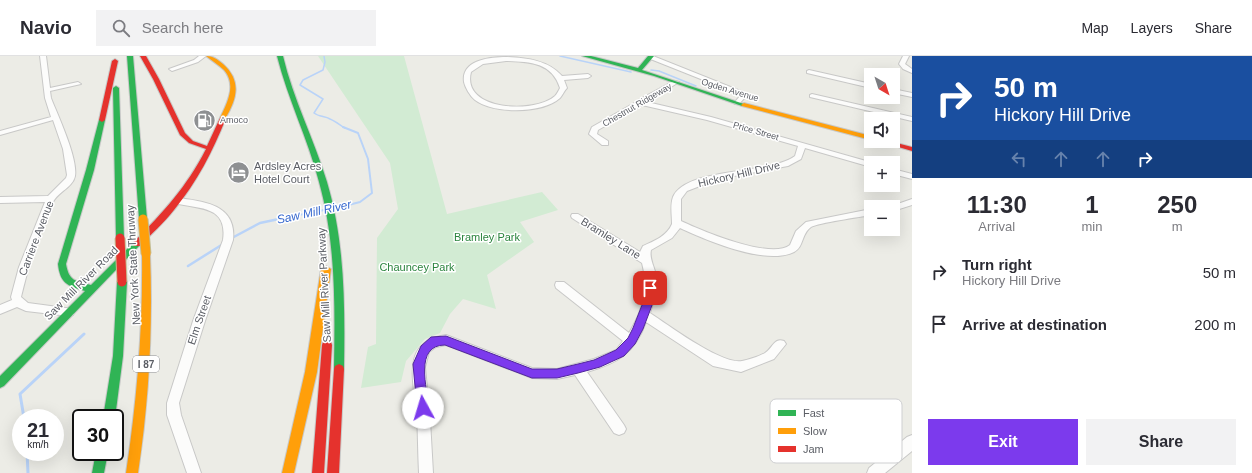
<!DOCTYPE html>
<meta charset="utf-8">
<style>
body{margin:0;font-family:Helvetica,sans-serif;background:#f2f2f3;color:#2b2b33;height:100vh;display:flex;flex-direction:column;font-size:15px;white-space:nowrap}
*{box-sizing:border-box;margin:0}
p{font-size:13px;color:#7c7c81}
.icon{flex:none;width:22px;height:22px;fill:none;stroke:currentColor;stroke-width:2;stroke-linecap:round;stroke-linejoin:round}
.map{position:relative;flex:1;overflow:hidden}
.details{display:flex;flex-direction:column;background:#fff;width:340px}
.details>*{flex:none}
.hud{background:#1a4fa0;color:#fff;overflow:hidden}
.needle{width:26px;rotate:141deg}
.tools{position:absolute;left:864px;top:12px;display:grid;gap:8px}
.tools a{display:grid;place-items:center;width:36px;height:36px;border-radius:0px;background:#fff;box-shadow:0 4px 16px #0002;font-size:20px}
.speed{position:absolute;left:12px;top:353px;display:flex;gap:8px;font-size:20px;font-weight:700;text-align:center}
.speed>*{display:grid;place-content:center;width:52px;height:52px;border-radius:50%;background:#fff;box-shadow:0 4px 16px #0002;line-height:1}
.speed small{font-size:10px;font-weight:400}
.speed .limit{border:2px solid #111;border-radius:6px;background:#fff;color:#111}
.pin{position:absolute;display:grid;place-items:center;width:34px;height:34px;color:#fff;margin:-17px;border-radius:8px;box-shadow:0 2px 6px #0006}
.me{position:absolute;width:44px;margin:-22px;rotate:354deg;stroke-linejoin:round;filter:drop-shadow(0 0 3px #0008)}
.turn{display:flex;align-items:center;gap:14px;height:84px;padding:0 16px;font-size:18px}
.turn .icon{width:52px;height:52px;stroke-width:2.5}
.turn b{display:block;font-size:28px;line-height:34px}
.lanes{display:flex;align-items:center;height:38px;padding:0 16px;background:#0003;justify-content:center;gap:20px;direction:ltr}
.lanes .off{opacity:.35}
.eta{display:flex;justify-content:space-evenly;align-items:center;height:68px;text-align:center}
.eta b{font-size:24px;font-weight:700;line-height:28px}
.cta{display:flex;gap:8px;margin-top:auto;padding:8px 16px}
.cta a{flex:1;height:46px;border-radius:0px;background:#7c3aed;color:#fff;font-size:16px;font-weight:700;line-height:46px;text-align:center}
.cta a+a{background:#f2f2f3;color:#2b2b33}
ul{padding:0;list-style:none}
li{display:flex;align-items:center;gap:12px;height:52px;padding:0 16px}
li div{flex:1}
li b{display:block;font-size:15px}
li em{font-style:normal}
header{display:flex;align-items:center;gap:24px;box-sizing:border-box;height:56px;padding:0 20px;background:#fff;border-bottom:1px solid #e1e1e2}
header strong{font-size:19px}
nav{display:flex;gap:22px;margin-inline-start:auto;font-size:14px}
.search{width:280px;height:36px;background:#f2f2f3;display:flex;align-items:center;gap:10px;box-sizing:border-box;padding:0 14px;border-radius:0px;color:#7c7c81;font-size:15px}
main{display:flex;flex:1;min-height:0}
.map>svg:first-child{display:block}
.green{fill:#d2ebd3}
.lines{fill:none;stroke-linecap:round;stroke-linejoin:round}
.stream-far3{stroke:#b9d3f8;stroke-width:1.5}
.stream-far2{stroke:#b9d3f8;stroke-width:2}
.stream-far1{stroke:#b9d3f8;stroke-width:2.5}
.stream{stroke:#b9d3f8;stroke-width:3}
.street-casing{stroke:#c8c8c7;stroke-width:2}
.fast-casing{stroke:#c8c9c8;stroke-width:2}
.slow-casing{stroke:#c8c9c8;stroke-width:2}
.jam-casing{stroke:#c8c9c8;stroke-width:2}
.street{fill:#fcfcfb;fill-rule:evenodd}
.fast{fill:#30b455;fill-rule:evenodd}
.slow{fill:#ff9f0a;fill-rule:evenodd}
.jam{fill:#e5322d;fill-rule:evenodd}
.slow-bridge-casing{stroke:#c4bd93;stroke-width:11;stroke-linecap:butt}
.jam-bridge-casing{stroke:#c4bd93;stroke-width:11;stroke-linecap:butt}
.slow-bridge{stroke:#ff9f0a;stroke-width:9}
.jam-bridge{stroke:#e5322d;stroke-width:9}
.route{fill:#7c3aed;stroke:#51269a}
.labels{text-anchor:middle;stroke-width:3;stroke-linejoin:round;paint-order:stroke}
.far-street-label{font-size:9px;fill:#5b5e65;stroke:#fff}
.far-poi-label{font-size:9px;fill:#5b5e65;stroke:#fff;text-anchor:start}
.shield{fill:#fff;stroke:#8c8e93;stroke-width:1}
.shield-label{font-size:10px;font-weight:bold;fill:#5b5e65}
.poi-label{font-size:11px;fill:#5b5e65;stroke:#fff;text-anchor:start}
.street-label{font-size:11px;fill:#5b5e65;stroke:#fff}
.park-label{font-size:11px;fill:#2b843e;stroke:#fff}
.water-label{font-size:12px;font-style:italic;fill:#396acf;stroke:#fff}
.key{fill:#fff;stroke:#cecfd1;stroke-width:1}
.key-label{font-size:11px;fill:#5b5e65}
</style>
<header>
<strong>Navio</strong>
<div class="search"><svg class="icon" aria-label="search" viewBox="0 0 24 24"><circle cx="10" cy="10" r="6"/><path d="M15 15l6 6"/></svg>Search here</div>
<nav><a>Map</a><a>Layers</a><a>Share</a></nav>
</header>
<main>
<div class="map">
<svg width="912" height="417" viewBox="0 0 912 417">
<rect width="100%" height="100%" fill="#ecece6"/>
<path class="green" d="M 318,0 L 404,0 L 447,158 L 542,136 L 558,154 L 520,166 L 534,186 L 487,219 L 496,253 L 463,243 L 450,258 L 440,277 L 425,283 L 406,305 L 401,326 L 361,332 L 368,291 L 376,288 L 377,182 L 398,153 L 390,107 Z"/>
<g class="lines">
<path class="stream-far3" d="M 324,0 L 325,6 L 323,14 L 303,24 L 300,29 L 323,43 L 314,57 C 319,61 325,60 330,63 C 335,65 340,69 345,72
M 560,0 L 631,16
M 651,14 L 659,15 L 696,30"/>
<path class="stream-far2" d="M 337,152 L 360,146 L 372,137 L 368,103 L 358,77 L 343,71
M 289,161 L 324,154"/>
<path class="stream-far1" d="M 230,183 L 260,167 L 293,160
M 188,210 L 223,188"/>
<path class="stream" d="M 24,362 L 20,338 L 84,278
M 27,396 L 28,417"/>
<defs>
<path id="street" d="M 40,0 L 46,0 L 50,32 L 78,26 L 81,28 L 50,35 L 51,42 C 58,60 78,102 75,120 C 73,131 58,136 53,146 C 40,173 28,211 21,241 L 28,247 L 73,253 L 74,256 L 73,259 L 69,260 L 26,255 L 17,251 L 0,258 L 0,249 L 12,244 L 11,241 L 19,211 L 45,146 L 0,147 L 0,141 L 48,140 L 66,122 L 67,119 L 63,93 L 53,64 L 0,79 L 0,75 L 51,61 L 45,42 Z
M 199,0 L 206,0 L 198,6 L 172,15 L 169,13 L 194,4 Z
M 648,0 L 653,0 L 748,38 L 739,48 L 735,48 L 734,47 L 741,39 L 648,2 Z
M 903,0 L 909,0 L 905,8 L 912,13 L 912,17 L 903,13 L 899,8 Z
M 506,1 C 526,2 548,4 562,20 L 588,18 L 591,20 L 588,22 L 564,24 L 567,32 C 564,35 562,40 560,42 C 542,58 493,58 475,44 C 470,40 465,31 464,26 C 461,4 490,1 506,1 ZM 506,5 C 529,6 552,6 560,32 C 559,34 557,38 555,40 C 535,58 461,55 471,16 L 483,8 Z
M 809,14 L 871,28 L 871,32 L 807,17 L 807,15 Z
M 674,25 L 679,26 L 647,46 L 711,61 L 873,107 L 871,107 L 871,111 L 805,92 L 801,103 L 788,110 L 718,123 L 687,135 L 681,143 L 681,165 C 702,175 771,204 790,189 L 796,175 L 806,166 L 871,153 L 871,159 C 860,161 818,167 811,171 C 801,178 804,191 794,196 C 766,210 706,184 680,172 L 672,182 L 651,194 C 649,202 654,210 656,219 C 658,231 654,245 650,257 C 668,269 722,309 742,305 C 748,304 760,300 765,297 C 773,292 774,281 784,285 L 786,288 L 774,303 L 741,316 L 713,310 L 646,266 C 635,297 618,307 587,316 L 624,369 L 626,373 L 624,377 L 619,379 L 614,377 L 575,319 L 557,323 L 532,322 L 446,289 L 436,291 L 429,296 L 425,311 L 430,364 L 433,417 L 419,417 C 418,397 418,378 417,358 C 414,326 400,285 446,279 L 532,312 L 557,313 L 594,303 L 616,294 L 623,285 L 556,232 L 555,229 L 556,226 L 564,226 L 629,277 C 642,256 649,231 642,207 L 572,162 L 571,160 L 572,158 L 578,158 L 640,196 L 643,190 C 654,185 667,180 672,168 C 672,159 670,149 673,141 C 686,111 769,119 795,100 L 798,90 L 707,64 L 642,49 L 598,74 L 597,78 L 608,85 L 608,89 L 602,89 L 589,78 L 592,71 L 636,46 L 637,45 Z
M 893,33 L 912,37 L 912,41 L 893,37 Z
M 812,38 L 912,61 L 912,65 L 810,41 L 810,39 Z
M 893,113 L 912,118 L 912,123 L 893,118 Z
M 177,142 C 204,145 237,149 233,184 L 205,265 L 179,347 L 181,359 L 201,417 L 187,417 L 167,359 L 167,347 L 193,265 L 223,184 C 228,149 198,153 174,147 L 173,145 Z
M 912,143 L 912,149 L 893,155 L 893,151 L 889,151 Z
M 912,379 L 912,395 L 885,417 L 867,417 L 869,412 L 907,381 Z"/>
<path id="fast" d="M 127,0 L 133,0 L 147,163 L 143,166 L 139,163 Z
M 277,0 L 283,0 C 293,43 314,83 327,126 C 345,187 345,250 344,313 L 343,316 L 339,318 L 335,316 L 334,313 C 335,250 336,187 319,126 C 308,83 288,44 277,0 Z
M 582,0 L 591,0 L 638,12 L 648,0 L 654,0 L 642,14 L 747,49 L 742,50 L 654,20 Z
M 116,30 L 119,32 L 124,182 L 120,185 L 116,182 L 113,32 Z
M 102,62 L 105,64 L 94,114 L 66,208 C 69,225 75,225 91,229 L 134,186 L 140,186 L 141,188 L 4,330 L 0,332 L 0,320 L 85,235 C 67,230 60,227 58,208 L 86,114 L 99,64 Z
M 122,223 L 125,224 L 127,226 L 123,300 L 115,362 L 103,362 L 113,300 L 117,226 L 119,224 Z
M 96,396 L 108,396 L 104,417 L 92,417 Z"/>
<path id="slow" d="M 206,0 C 213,0 217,3 223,8 C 242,25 237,43 225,63 L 220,62 C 227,47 237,29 224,14 C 219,9 212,5 206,0 Z
M 744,47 L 871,80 L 871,84 L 742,50 L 741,49 Z
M 146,195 L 150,198 C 153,272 149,344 138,417 L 126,417 C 137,344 143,272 142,198 Z
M 326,210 L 331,213 L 317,316 L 294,417 L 282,417 L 305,316 L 321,213 Z"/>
<path id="jam" d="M 140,0 L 146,0 L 159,23 L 185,77 L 193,85 L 207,90 L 220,62 L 223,60 L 226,62 C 213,95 197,126 174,154 C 164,167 151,178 140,190 L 134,190 L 133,188 L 134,186 C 164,155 186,132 206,93 L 189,87 L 180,79 L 153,23 Z
M 115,3 L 118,5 L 105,64 L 102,66 L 99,64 L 112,5 Z
M 878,85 L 889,85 L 912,91 L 912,95 Z
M 327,285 L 331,286 L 332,289 L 324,417 L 312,417 L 322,289 L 323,286 Z
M 339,308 L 343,310 L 344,313 L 339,417 L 327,417 L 334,313 L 335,310 Z"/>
</defs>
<use href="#street" class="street-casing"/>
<use href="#fast" class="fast-casing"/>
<use href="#slow" class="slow-casing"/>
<use href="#jam" class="jam-casing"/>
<use href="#street" class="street"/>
<use href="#fast" class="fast"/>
<use href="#slow" class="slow"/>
<use href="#jam" class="jam"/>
<defs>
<path id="slow-bridge" d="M 143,163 L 146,198"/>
<path id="jam-bridge" d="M 120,182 L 122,226"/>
</defs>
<use href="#slow-bridge" class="slow-bridge-casing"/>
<use href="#jam-bridge" class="jam-bridge-casing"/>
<use href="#slow-bridge" class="slow-bridge"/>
<use href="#jam-bridge" class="jam-bridge"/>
</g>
<path class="route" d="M 650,229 L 654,232 L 654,244 L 643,273 L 635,288 L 624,300 L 600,311 L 578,317 L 557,322 L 532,322 L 445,289 C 414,289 427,332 429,352 L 427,356 L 423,358 L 419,356 L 417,352 L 413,308 L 421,290 L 431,281 L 446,280 L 532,313 L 557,313 L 578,308 L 594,304 L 616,294 L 628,282 L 633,272 L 644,244 L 645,232 Z"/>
<defs>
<symbol id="fuel-disc" viewBox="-11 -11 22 22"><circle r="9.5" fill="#8e9092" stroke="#fff"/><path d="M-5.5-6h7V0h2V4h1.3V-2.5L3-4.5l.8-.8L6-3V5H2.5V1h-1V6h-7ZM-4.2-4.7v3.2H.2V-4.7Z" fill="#fff"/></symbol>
<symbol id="hotel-disc" viewBox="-11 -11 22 22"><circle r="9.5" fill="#8e9092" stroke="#fff"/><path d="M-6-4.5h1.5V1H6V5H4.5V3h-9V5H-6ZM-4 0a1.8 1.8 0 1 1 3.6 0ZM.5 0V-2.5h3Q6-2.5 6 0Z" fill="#fff"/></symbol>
</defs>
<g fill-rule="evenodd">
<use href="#fuel-disc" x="192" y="52" width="25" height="25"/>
<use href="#hotel-disc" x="226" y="104" width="25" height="25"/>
</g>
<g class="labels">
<g class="far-street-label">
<text transform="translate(730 34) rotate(17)" y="3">Ogden Avenue</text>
<text transform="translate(637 49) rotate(-30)" y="3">Chestnut Ridgeway</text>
<text transform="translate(756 75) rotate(16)" y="3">Price Street</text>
</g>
<g class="far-poi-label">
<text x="220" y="67">Amoco</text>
</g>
<rect class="shield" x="133" y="300" width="26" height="16" rx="3"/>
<g class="shield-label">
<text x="146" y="312">I 87</text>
</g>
<g class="poi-label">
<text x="254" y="114">Ardsley Acres<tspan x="254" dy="13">Hotel Court</tspan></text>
</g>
<g class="street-label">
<text transform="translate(739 118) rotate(-13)" y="4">Hickory Hill Drive</text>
<text transform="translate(36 182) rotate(-69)" y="4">Carriere Avenue</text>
<text transform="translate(611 182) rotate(32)" y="4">Bramley Lane</text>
<text transform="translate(133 209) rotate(-93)" y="4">New York State Thruway</text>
<text transform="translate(81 227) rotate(-45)" y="4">Saw Mill River Road</text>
<text transform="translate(324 229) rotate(-93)" y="4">Saw Mill River Parkway</text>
<text transform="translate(199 264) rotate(-71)" y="4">Elm Street</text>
</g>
<g class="park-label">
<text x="487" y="185">Bramley Park</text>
<text x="417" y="215">Chauncey Park</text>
</g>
<g class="water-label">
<text transform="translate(314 156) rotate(-12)" y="4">Saw Mill River</text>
</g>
</g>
<rect x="770" y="343" width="132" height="64" rx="6" class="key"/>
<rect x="778" y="354" width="18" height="6" fill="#30b455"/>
<rect x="778" y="372" width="18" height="6" fill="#ff9f0a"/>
<rect x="778" y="390" width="18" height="6" fill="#e5322d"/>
<g class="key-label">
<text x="803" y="361">Fast</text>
<text x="803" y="379">Slow</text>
<text x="803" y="397">Jam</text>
</g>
</svg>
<div class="tools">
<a><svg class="needle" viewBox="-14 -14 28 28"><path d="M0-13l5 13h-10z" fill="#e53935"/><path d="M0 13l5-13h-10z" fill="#7c7c81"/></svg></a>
<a><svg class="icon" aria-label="sound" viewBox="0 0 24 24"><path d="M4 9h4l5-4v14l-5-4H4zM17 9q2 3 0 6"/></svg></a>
<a>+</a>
<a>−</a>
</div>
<div class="speed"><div>21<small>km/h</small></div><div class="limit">30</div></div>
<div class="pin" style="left:650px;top:232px;background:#d93025"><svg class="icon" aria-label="arrive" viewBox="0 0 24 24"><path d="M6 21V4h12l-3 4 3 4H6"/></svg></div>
<svg class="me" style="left:423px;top:352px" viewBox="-20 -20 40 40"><circle r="19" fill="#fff"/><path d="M0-13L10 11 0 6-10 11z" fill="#7c3aed"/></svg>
</div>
<section class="details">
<div class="hud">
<div class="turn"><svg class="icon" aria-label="right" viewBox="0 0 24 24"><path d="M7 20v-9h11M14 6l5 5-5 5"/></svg><div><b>50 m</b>Hickory Hill Drive</div></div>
<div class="lanes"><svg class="icon off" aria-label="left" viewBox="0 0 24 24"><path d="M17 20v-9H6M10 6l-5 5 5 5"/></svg><svg class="icon off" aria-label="ahead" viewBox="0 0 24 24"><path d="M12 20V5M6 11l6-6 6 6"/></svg><svg class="icon off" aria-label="ahead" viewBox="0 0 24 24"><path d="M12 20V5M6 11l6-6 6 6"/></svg><svg class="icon" aria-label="right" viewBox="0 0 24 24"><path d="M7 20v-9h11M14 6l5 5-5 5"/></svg></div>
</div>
<div class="eta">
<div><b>11:30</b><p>Arrival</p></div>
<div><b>1</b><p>min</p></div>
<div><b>250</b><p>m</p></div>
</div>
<ul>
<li><svg class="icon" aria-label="right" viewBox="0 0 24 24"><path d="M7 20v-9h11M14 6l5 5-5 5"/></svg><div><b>Turn right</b><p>Hickory Hill Drive</p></div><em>50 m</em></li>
<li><svg class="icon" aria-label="arrive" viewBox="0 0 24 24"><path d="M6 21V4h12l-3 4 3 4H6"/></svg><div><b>Arrive at destination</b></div><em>200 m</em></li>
</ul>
<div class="cta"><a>Exit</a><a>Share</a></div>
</section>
</main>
